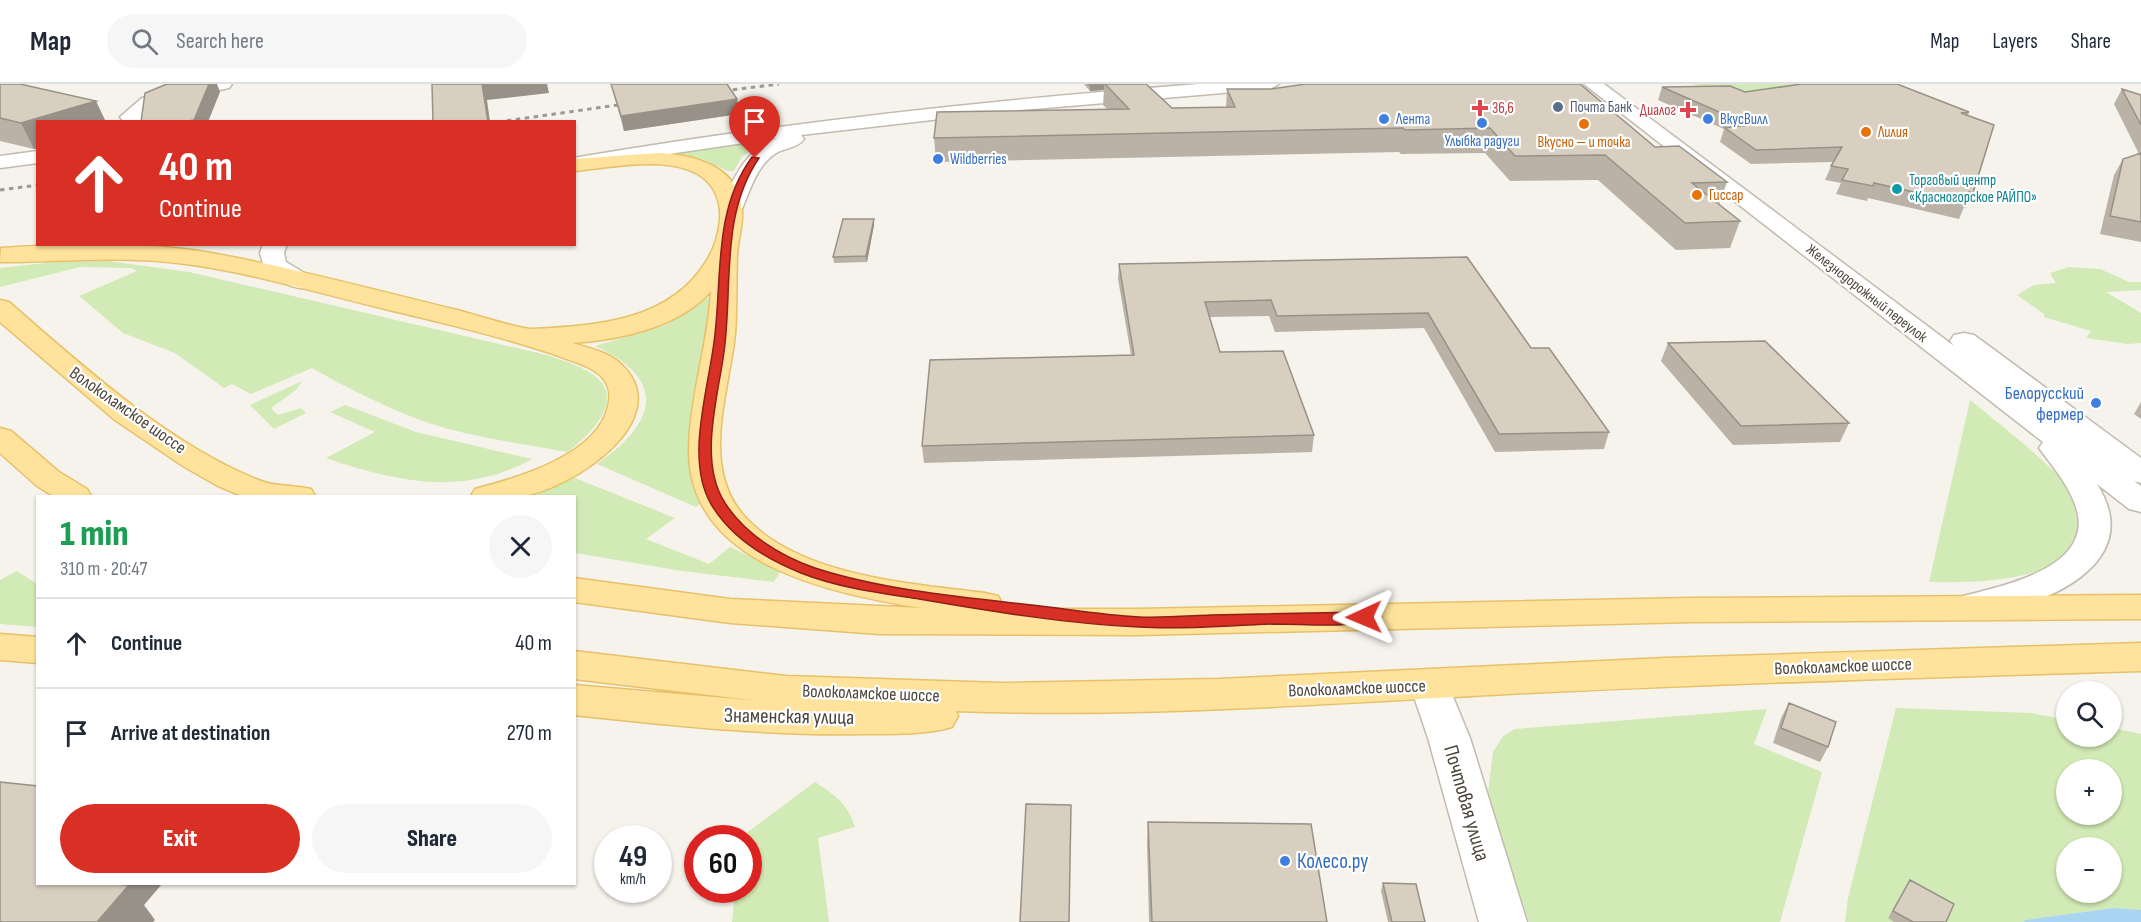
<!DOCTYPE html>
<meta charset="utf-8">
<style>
body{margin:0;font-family:"Sofia Sans Condensed",sans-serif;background:#f6f6f7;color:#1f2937;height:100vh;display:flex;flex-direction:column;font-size:22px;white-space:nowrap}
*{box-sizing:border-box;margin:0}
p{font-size:20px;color:#747a83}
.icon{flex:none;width:33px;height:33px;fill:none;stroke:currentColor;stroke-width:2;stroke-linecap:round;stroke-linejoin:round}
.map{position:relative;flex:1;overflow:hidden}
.sheet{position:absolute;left:36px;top:411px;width:540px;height:390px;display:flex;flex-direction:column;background:#fff;border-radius:0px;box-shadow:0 2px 4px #0004}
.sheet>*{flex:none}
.top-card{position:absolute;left:36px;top:36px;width:540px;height:126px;border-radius:0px;box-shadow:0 2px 4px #0004;background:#d93025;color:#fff;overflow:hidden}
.controls{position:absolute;left:2056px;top:597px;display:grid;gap:12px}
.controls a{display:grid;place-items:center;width:66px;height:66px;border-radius:50%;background:#fff;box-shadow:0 2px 4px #0004;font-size:30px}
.speed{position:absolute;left:594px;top:741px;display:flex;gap:12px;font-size:30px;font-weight:700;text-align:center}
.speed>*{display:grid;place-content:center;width:78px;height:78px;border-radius:50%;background:#fff;box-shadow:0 2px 4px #0004;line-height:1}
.speed small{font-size:15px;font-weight:400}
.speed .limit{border:9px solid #d22;background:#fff;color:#111}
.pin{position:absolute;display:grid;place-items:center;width:51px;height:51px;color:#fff;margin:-62px -26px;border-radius:50% 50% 50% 0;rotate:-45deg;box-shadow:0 0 6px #0007}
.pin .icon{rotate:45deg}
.me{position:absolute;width:66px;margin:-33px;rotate:269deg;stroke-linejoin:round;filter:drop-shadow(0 0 4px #0008)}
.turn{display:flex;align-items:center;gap:21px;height:126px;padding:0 24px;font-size:27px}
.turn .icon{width:78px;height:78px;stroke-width:2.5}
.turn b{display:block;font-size:42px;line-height:51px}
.round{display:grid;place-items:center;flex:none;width:63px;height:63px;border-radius:32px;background:#f6f6f7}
.summary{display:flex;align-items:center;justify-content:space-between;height:102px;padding:0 24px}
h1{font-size:36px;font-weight:800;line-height:45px;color:#1e9e55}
.primary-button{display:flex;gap:12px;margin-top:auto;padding:12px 24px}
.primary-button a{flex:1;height:69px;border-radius:36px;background:#d93025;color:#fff;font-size:24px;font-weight:800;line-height:69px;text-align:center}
.primary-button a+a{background:#f6f6f7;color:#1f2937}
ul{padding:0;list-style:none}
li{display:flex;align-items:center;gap:18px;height:90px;padding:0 24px;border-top:2px solid #e0e1e3}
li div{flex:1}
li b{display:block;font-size:22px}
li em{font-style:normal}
header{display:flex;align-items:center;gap:36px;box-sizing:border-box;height:84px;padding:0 30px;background:#fff;border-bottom:2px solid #e0e1e3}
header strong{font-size:28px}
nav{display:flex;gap:33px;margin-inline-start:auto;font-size:21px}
.search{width:420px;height:54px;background:#f6f6f7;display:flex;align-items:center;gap:15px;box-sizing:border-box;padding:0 21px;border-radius:33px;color:#747a83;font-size:22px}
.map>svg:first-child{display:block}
.green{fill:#d2eab5;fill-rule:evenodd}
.water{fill:#a9d4f2}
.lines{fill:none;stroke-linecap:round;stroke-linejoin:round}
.minor-casing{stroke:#c2bbae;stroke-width:3}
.major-casing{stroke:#e6c16a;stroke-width:3}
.minor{fill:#fff;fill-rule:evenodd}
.major{fill:#ffe39c;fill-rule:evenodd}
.rail{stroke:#9a9a9a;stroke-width:3;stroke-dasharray:4.5 4.5;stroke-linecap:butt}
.wall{fill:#bab2a6}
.shaded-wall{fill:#979187}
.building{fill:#d8cfc1;stroke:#979187;stroke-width:1.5}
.route{fill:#d93025;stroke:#8d1f18;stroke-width:1.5}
.service-dot{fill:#5c6f8a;stroke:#fff;stroke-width:2}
.health-dot{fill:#e0444e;stroke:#fff;stroke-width:2}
.shop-dot{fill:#3f7fe0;stroke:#fff;stroke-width:2}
.food-dot{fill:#e8710a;stroke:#fff;stroke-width:2}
.culture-dot{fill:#0f9aa8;stroke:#fff;stroke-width:2}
.labels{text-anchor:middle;stroke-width:4.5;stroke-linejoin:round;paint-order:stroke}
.far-service-label{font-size:15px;fill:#4e5e75;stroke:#fff;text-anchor:start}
.far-health-label{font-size:15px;fill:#be3a42;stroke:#fff;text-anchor:start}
.far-shop-label{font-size:15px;fill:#366cbe;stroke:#fff;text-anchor:start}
.far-food-label{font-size:15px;fill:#c56008;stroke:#fff;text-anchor:start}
.far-culture-label{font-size:15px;fill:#0d838f;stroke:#fff;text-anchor:start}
.far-street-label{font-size:15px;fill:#4b4439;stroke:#fff}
.shop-label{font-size:18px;fill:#366cbe;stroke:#fff;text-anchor:end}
.street-label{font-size:18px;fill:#4b4439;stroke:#fff}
.near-street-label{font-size:21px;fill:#4b4439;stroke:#fff}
.near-shop-label{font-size:21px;fill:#366cbe;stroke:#fff;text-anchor:start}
</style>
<header>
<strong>Map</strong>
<div class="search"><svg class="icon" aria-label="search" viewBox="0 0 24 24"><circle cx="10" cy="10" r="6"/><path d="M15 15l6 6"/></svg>Search here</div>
<nav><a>Map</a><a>Layers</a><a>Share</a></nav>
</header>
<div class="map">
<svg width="2141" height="838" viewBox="0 0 2141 838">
<rect width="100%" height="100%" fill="#f6f3ec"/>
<path class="green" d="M 1693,0 L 1850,0 L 1725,12 Z
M 782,53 L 752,65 L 742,73 L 734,87 L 727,87 L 703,75 L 661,69 Z
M 108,177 L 189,188 L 547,271 C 564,277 590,284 602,299 C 620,324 584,356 567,368 C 519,359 469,353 423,337 C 385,323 347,304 312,284 L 251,310 L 232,300 L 224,304 L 175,269 L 123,249 L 79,212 L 137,187 L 131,184 L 80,183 L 0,203 L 0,184 L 55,178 Z
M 2069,183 L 2100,185 L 2129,198 L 2141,198 L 2141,206 L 2106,208 L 2141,229 L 2141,259 L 2128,260 L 2086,254 L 2091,247 L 2044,233 L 2044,230 L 2017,211 L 2034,201 L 2056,199 L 2050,189 Z
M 709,213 L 713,213 C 703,279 680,356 700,420 L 696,423 L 597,380 C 656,339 669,296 595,262 L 666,241 Z
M 302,297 L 296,306 L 271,324 L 278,331 L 301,324 L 306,329 L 274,345 L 250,321 Z
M 1970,316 C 1995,336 2020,356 2044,378 C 2050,384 2059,390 2064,397 C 2071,408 2075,423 2077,436 C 2086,501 1969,499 1929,498 Z
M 345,321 L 416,348 L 532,375 C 465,413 395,398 326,374 L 375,348 L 330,328 Z
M 575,394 L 675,434 L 646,455 L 709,480 L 730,463 L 781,487 L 774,498 L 682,487 L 575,469 L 574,412 L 528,412 Z
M 17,487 L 37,500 L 37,543 L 0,540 L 0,496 Z
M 1896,624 L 2031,629 L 2067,636 L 2067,652 L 2112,652 L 2112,644 L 2141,650 L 2141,826 L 2114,824 L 2025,836 L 2024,838 L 1845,838 L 1848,814 ZM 2067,686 L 2112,686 L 2112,730 L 2067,730 ZM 2067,764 L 2112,764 L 2112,808 L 2067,808 Z
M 1767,625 L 1754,660 L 1822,688 L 1780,838 L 1529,838 L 1487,716 L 1493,668 L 1503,652 L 1515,645 Z
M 815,698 C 835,711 848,720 855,743 L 818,754 L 829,838 L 732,838 L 735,806 L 748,806 L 748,754 L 741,753 Z"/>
<path class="water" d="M 2114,824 L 2141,826 L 2141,838 L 2024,838 L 2025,836 Z"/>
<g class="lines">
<defs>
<path id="minor" d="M 191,0 L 232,0 L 229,4 C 199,11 164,10 141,33 L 144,38 L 124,38 L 120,33 L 142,14 Z
M 1199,0 L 1279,0 L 1270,5 L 1010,27 L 801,51 L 804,55 C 799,63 787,64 778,68 C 757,80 751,104 742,125 L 739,130 L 723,130 L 720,125 C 733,96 744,66 777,54 L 574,84 L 574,74 L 579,73 C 785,38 991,16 1199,0 Z
M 1584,0 L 1604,0 L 1954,262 L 1950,257 L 1954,251 L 1964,249 L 1974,251 L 2141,374 L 2141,399 L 2134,397 L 2141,402 L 2141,428 L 2129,425 L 2097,400 C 2140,468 2072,508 2014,524 C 1995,530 1979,536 1960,531 L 1955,522 L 1960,513 C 2000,502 2096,485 2076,423 C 2068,400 2053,383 2039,364 L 2043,358 Z
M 38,67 L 38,79 L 0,84 L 0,72 Z
M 263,160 L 287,160 L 284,169 L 286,178 L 311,193 L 315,198 L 311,203 C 294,208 280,196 265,187 L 260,169 Z
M 1430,587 L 1444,591 L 1470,654 L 1527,838 L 1479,838 L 1428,654 L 1410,601 L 1416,591 Z"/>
<path id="major" d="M 658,69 C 695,71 740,82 742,128 C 743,143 737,158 737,173 C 736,198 737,224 735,250 C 729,309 699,384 746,434 C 800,492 910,500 985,509 L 998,512 L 1003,521 L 1001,525 L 1139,525 L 1692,514 L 2141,511 L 2141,535 L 1692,538 L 1139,551 L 879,550 L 730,539 L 574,518 L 574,494 L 730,515 L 921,524 C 832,509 688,482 689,365 C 690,312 708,261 711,207 C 679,244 618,256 572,259 C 589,264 609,268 622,281 C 678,336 570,406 522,412 C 506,415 487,412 471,412 L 475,405 C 517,394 598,371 608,322 C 611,311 609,300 601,292 C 589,281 571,277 556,271 C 500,252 443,239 385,225 C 319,209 253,189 186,180 C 123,171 63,178 0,178 L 1,164 C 73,159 146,157 217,170 C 298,185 378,207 457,226 C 473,230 519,245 532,245 C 596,242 671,237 707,176 C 716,162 723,137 719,120 C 707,62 617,83 574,87 L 574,75 Z
M 0,216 L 9,218 C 82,282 171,362 261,397 C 276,403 295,401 311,405 L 315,412 L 242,412 L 218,402 L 183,382 L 115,336 L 0,238 Z
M 0,344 L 11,347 L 59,388 L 87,405 L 91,412 L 53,412 L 37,402 L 0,369 Z
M 0,550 L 38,553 L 38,579 L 0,576 Z
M 2141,559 L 2141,587 C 1936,593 1732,599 1527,609 C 1337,619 1146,634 956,627 L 958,632 L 952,643 C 924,651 892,650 862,650 C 766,652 670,641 574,631 L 574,601 L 760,617 L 574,595 L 574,567 L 786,592 L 1001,599 L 1219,595 L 1665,574 Z"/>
</defs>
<use href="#minor" class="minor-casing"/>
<use href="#major" class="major-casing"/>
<use href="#minor" class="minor"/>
<use href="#major" class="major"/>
<path class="rail" d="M 715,8 L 779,0
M 498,38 L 632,19
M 0,106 L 38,101"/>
</g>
<path class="wall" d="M 0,0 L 38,38 L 38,64 L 34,65 L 0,57 Z
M 611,0 L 727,0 L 737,15 L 739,30 L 624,47 Z
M 1084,0 L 1146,0 L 1172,24 L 1226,23 L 1227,5 L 1655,63 L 1727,98 L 1719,121 L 1740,137 L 1730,164 L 1676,166 L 1598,96 L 1510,97 L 1485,69 L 1401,70 L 1399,68 L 936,78 L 934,54 L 1107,25 L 1103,21 L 1104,6 L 1090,7 Z
M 1662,3 L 1745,8 L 1969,28 L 1968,31 L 1973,109 L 1966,124 L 1964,123 L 1959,135 L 1868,114 L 1867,117 L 1836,110 L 1841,99 L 1825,96 L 1833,78 L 1751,80 L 1720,58 L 1724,45 L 1658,16 Z
M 2122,5 L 2141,11 L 2141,158 L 2100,150 L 2114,91 L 2123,75 L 2139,70 L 2114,20 Z
M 874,135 L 874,141 L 867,178 L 834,179 L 833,173 Z
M 1467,173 L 1531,264 L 1609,348 L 1604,365 L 1495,368 L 1424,244 L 1275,248 L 1269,232 L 1210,233 L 1220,268 L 1314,351 L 1312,368 L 924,379 L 922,362 L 1131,271 L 1118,195 L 1119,180 Z
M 1668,259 L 1849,339 L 1840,358 L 1733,361 L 1661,277 Z
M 2141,318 L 2141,335 L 2134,330 Z
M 1789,619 L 1828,663 L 1820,678 L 1773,659 L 1781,634 Z
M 1148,738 L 1327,838 L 1149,838 L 1147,759 Z
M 1910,796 L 1946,838 L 1894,838 L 1888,834 L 1905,804 Z
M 1383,799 L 1425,838 L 1388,838 L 1381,807 Z"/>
<path class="shaded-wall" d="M 209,0 L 217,0 L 220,8 L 208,38 L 182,38 Z
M 482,0 L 547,0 L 549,9 L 487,16 L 490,38 L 488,38 Z
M 1104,1 L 1104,6 L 1090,7 L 1090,2 Z
M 737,15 L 739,30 L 624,47 L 621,32 Z
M 96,17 L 106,38 L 38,38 L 38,64 L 34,65 L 21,39 Z
M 874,135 L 874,141 L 867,178 L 866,172 Z
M 108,800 L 162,800 L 144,821 L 155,836 L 153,838 L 97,838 Z"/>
<path class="building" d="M 0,0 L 20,0 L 96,17 L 21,39 L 0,34 Z
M 167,0 L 209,0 L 194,36 L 182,38 L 141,38 L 145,9 Z
M 432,0 L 485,0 L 482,0 L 488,38 L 433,38 Z
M 611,0 L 727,0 L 737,15 L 621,32 Z
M 1089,0 L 1104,0 L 1090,2 Z
M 1105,0 L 1146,0 L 1172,24 L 1235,23 L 1227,5 L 1271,5 L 1306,0 L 1580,0 L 1655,63 L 1679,62 L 1727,98 L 1692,99 L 1740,137 L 1685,139 L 1605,71 L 1515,72 L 1490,44 L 1405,46 L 1403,44 L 934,54 L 937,28 L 1129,25 Z
M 1802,0 L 1897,0 L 1969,28 L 1961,29 L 1994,41 L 1973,109 L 1969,108 L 1966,120 L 1874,99 L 1873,102 L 1842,96 L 1848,85 L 1831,82 L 1842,63 L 1756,66 L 1725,44 L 1749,41 L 1662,3 L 1730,2 L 1745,8 Z
M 2122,5 L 2141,11 L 2141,41 Z
M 2141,69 L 2141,138 L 2110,132 L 2123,75 Z
M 843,135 L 874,135 L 866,172 L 833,173 Z
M 1467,173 L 1531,264 L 1549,264 L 1609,348 L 1499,350 L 1428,229 L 1277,232 L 1271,216 L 1205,218 L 1220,268 L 1283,267 L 1314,351 L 922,362 L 930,276 L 1134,271 L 1119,180 Z
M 1765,257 L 1849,339 L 1741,342 L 1668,259 Z
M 1789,619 L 1836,638 L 1828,663 L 1781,644 Z
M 0,698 L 38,702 L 38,800 L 114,800 L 129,801 L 97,838 L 0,838 Z
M 1026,720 L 1071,721 L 1069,838 L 1020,838 Z
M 1148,738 L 1311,740 L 1327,838 L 1152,838 Z
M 1910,796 L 1954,820 L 1946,838 L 1913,838 L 1893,827 Z
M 1383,799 L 1416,800 L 1425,838 L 1392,838 Z"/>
<path class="route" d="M 752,73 L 759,74 C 720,131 733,203 724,268 C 718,313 698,378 725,419 C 745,450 780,472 815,484 C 883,506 960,513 1032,521 C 1067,525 1103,531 1139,533 C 1162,534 1187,532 1211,531 C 1262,530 1313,529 1364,528 L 1372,533 L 1370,537 C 1344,544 1303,540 1275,540 C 1230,541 1184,546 1139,543 C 1068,540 989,527 919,515 C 880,509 839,504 801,489 C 766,475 731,454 711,420 C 684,374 710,301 715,250 C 722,189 714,125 752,73 Z"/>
<circle class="service-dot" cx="1558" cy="23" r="6"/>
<g class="health-dot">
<path d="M1477 15h6v6h6v6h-6v6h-6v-6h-6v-6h6z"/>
<path d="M1685 17h6v6h6v6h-6v6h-6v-6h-6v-6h6z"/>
</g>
<g class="shop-dot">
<circle cx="1384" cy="35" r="6"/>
<circle cx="1708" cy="35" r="6"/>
<circle cx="1482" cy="39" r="6"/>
<circle cx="938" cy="75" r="6"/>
<circle cx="2096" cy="319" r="6"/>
<circle cx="1285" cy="777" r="6"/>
</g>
<g class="food-dot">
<circle cx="1584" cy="40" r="6"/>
<circle cx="1866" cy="48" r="6"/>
<circle cx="1697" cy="111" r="6"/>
</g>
<circle class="culture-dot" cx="1897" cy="105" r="6"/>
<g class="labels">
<g class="far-service-label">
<text x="1570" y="28">Почта Банк</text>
</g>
<g class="far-health-label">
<text x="1492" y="29">36,6</text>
<text x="1676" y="31" text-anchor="end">Диалог</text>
</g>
<g class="far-shop-label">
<text x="1396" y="40">Лента</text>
<text x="1720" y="40">ВкусВилл</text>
<text x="1482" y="62" text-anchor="middle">Улыбка радуги</text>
<text x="950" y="80">Wildberries</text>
</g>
<g class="far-food-label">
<text x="1878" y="53">Лилия</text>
<text x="1584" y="63" text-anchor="middle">Вкусно — и точка</text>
<text x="1709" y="116">Гиссар</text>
</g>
<g class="far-culture-label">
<text x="1909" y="101">Торговый центр<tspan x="1909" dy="17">«Красногорское РАЙПО»</tspan></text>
</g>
<g class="far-street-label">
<text transform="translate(1867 209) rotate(38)" y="5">Железнодорожный переулок</text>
</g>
<g class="shop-label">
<text x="2084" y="315">Белорусский<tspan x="2084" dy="21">фермер</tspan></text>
</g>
<g class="street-label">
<text transform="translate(128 326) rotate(35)" y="6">Волоколамское шоссе</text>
<text transform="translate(1843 582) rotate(-2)" y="6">Волоколамское шоссе</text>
<text transform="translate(1357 604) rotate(-2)" y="6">Волоколамское шоссе</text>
<text transform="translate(871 609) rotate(2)" y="6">Волоколамское шоссе</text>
</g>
<g class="near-street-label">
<text transform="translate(789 632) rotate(1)" y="7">Знаменская улица</text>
<text transform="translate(1467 719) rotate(74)" y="7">Почтовая улица</text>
</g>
<g class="near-shop-label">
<text x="1297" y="784">Колесо.ру</text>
</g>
</g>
</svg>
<div class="controls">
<a><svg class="icon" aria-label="search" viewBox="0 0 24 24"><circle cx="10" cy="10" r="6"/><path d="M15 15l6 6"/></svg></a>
<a>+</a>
<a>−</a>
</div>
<div class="speed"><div>49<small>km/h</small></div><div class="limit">60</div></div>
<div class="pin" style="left:755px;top:74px;background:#d93025"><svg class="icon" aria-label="arrive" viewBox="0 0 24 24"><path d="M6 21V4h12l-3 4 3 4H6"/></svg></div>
<svg class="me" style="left:1364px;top:533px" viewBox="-20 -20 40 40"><path d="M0-17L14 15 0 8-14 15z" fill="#d93025" stroke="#fff" stroke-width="4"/></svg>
<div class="top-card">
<div class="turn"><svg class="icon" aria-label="ahead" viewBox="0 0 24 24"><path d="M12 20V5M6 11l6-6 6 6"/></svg><div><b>40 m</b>Continue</div></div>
</div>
<section class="sheet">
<div class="summary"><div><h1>1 min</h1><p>310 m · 20:47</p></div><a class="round"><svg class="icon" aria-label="close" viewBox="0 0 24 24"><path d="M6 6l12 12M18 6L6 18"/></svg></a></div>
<ul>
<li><svg class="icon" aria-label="ahead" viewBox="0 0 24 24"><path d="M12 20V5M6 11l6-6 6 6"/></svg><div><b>Continue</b></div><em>40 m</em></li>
<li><svg class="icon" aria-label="arrive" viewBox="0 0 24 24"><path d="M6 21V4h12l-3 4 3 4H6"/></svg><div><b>Arrive at destination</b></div><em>270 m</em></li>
</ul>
<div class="primary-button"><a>Exit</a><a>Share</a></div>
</section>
</div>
